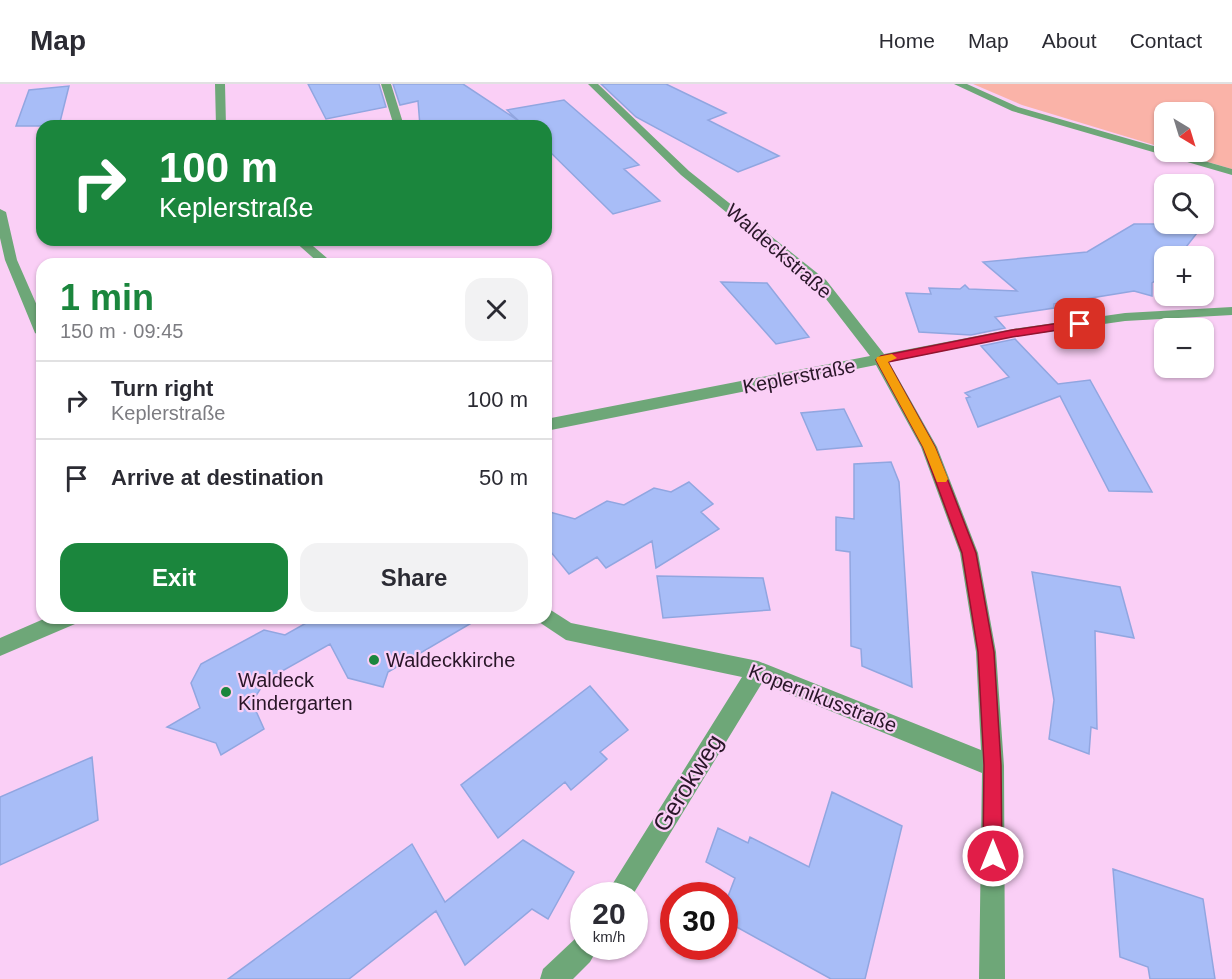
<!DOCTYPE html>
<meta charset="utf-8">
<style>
body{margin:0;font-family:Arial,sans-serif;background:#f2f2f3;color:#2b2b33;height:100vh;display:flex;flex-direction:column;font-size:22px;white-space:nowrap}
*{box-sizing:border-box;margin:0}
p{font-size:20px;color:#7c7c81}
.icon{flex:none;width:33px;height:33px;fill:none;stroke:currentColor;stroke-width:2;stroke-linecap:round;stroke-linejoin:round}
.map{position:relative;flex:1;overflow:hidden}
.drawer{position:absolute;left:36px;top:174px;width:516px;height:366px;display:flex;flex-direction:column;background:#fff;border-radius:18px;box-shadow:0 2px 4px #0004}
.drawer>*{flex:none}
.hud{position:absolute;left:36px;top:36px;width:516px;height:126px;border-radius:18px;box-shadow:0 2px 4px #0004;background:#1b863d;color:#fff;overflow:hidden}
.needle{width:39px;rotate:142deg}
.fabs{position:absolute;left:1154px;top:18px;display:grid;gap:12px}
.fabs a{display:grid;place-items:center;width:60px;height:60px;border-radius:12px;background:#fff;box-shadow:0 2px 4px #0004;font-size:30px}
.speed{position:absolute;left:570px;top:798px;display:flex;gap:12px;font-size:30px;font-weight:700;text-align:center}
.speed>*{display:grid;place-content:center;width:78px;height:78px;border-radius:50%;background:#fff;box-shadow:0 2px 4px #0004;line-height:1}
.speed small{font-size:15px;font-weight:400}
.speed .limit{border:9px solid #d22;background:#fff;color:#111}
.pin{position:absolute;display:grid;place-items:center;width:51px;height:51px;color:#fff;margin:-26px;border-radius:12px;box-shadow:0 3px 9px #0006}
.me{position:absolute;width:66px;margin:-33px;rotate:0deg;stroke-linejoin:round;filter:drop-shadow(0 0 4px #0008)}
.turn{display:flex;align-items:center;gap:21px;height:126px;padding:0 24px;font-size:27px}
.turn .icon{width:78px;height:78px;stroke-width:2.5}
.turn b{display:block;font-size:42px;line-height:51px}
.round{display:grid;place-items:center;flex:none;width:63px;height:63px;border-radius:18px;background:#f2f2f3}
.head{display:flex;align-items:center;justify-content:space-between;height:102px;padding:0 24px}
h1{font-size:36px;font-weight:700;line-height:45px;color:#1b863d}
.cta{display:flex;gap:12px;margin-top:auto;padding:12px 24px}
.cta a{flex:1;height:69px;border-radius:18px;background:#1b863d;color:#fff;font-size:24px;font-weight:700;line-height:69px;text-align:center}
.cta a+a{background:#f2f2f3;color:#2b2b33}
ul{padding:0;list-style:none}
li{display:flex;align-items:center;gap:18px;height:78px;padding:0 24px;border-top:2px solid #e1e1e2}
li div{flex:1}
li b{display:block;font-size:22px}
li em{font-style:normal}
header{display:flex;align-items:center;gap:36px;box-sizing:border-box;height:84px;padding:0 30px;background:#fff;border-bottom:2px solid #e1e1e2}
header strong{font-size:28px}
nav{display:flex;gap:33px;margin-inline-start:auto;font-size:21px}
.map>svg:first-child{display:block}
.green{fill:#fab3a8}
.building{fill:#a8bdf7;stroke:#91a6e0;stroke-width:1.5}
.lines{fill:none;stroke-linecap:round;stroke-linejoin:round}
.minor{fill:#6ea778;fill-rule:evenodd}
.route{fill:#e11d48;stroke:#92132f;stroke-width:1.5}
.slow{fill:#f59e0b}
.poi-dot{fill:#1b863d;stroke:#facff6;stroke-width:2}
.labels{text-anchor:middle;stroke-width:4.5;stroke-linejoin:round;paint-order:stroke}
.street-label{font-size:20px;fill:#291628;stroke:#facff6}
.poi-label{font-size:20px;fill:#291628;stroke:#facff6;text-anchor:start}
.near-street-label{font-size:24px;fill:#291628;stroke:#facff6}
</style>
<header>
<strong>Map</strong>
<nav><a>Home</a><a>Map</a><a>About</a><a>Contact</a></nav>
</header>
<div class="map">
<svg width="1232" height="895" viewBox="0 0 1232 895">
<rect width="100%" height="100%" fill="#facff6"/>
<path class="green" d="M 973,0 L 1232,0 L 1232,85 L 1174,68 L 1203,68 L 1203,28 L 1164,28 L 1164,64 L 1022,21 Z"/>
<path class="building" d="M 308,0 L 379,0 L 386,23 L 326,35 Z
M 393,0 L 463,0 L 519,37 L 507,26 L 564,16 L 639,81 L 624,85 L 660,117 L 613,130 L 546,64 L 546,42 L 420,42 L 418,17 L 400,21 Z
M 601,0 L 666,0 L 726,29 L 708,36 L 779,72 L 738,88 L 636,33 Z
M 69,2 L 59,42 L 16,42 L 29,6 Z
M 1134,140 L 1204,140 L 1179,172 L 1164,172 L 1164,191 L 1152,199 L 1152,212 L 1134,207 L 1054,220 L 1054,224 L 995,233 L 1005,244 L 971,251 L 919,248 L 906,209 L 931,210 L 929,204 L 960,205 L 965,201 L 969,205 L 1017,207 L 983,178 L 1087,168 Z
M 721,198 L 767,199 L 809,253 L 776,260 Z
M 1015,255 L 1058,300 L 1090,296 L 1152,408 L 1109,407 L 1060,312 L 978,343 L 966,314 L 970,313 L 965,309 L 1009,293 L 981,262 Z
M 844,325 L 862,362 L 817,366 L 801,329 Z
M 891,378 L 899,398 L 912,603 L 862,582 L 861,565 L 851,562 L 850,468 L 836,466 L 836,433 L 854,435 L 854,380 Z
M 689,398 L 713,420 L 701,428 L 719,445 L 656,484 L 652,457 L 606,484 L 597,473 L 569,490 L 546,462 L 546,427 L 575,435 L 607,417 L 624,421 L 654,404 L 671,408 Z
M 1032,488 L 1120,503 L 1134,554 L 1095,547 L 1097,645 L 1091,643 L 1089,670 L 1049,655 L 1054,616 Z
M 657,492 L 763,494 L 770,526 L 663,534 Z
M 315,534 L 480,534 L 388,588 L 383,603 L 348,594 L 330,560 L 266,596 L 252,618 L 264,645 L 221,671 L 216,659 L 167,643 L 200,624 L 191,599 L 201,580 L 264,546 L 285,551 Z
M 590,602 L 628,646 L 600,668 L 607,675 L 571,706 L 565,698 L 498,754 L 461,701 Z
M 92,673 L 98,736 L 0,781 L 0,713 Z
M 832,708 L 902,742 L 865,895 L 831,895 L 724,836 L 724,823 L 735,794 L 706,778 L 718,744 L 748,759 L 750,753 L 809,783 Z
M 523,756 L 574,788 L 548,835 L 532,825 L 465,881 L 436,827 L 349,895 L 228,895 L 412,760 L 445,818 Z
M 1113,785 L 1203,815 L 1215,895 L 1150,895 L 1148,883 L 1120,873 Z"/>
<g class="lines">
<path class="minor" d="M 215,0 L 225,0 L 226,42 L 216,42 Z
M 381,0 L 391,0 L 404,42 L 394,42 Z
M 588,0 L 598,0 L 689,87 L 826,196 L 884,270 L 1013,245 L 1125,229 L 1232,223 L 1232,231 L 1125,237 L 1013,253 L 889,278 L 937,363 L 978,469 L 996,568 L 1004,682 L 1005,895 L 979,895 L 982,689 L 762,599 L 632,812 L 605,812 L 742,593 L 566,556 L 539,538 L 537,534 L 546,534 L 546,523 L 571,539 L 758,577 L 981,666 L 976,568 L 960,469 L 921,363 L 876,281 L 546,347 L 546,335 L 870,272 L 816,202 L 681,91 Z
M 954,0 L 967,0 L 1018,23 L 1164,65 L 1164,68 L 1173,68 L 1232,85 L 1232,91 L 1012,27 Z
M 0,125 L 6,128 L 17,176 L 42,233 L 42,253 L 35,249 L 5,176 L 0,154 Z
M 293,156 L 306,156 L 334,180 L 320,180 Z
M 46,534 L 78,534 L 75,540 L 0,572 L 0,554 Z
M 584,850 L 584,862 L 599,862 L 590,878 L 573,895 L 540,895 L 543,885 L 577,853 Z"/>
</g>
<path class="route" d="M 1080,236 L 1086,240 L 1084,242 L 1012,253 L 888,278 L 935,363 L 976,469 L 994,568 L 1001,681 L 1002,772 L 999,779 L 993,781 L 986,779 L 983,772 L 984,681 L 978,568 L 962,469 L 923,363 L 876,276 L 881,272 L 1012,246 Z"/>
<path class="slow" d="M 892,270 L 897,274 L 888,278 L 935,363 L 948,395 L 946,398 L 937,398 L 923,363 L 876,276 L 877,273 Z"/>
<g class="poi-dot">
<circle cx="374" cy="576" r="6"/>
<circle cx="226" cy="608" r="6"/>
</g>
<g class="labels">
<g class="street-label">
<text transform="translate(779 167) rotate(41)" y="7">Waldeckstraße</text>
<text transform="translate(799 292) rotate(-11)" y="7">Keplerstraße</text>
<text transform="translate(823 614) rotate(21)" y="7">Kopernikusstraße</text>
</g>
<g class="poi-label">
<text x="386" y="583">Waldeckkirche</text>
<text x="238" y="603">Waldeck<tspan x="238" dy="23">Kindergarten</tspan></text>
</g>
<g class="near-street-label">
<text transform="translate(688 699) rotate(-58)" y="8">Gerokweg</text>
</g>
</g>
</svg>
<div class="fabs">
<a><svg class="needle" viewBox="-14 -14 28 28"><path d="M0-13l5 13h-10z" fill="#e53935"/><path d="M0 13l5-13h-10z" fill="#7c7c81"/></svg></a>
<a><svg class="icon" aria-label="search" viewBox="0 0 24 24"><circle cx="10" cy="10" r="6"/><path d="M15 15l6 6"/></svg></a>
<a>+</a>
<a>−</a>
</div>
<div class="speed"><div>20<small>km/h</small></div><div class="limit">30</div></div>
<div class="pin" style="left:1080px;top:240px;background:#d93025"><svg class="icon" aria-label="arrive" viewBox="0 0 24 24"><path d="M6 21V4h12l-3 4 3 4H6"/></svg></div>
<svg class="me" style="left:993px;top:772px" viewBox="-20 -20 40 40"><circle r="17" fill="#e11d48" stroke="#fff" stroke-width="3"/><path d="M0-11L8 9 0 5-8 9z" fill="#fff"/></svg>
<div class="hud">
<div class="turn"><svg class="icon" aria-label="right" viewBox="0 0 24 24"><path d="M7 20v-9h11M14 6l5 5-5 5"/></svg><div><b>100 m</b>Keplerstraße</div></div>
</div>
<section class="drawer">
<div class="head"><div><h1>1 min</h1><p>150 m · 09:45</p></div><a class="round"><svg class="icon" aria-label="close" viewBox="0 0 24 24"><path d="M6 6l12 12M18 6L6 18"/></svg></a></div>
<ul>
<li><svg class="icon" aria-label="right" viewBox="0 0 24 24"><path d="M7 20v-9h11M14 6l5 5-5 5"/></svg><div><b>Turn right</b><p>Keplerstraße</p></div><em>100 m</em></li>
<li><svg class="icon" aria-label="arrive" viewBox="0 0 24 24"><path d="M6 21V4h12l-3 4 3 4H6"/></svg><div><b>Arrive at destination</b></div><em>50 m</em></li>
</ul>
<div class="cta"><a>Exit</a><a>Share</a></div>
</section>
</div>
